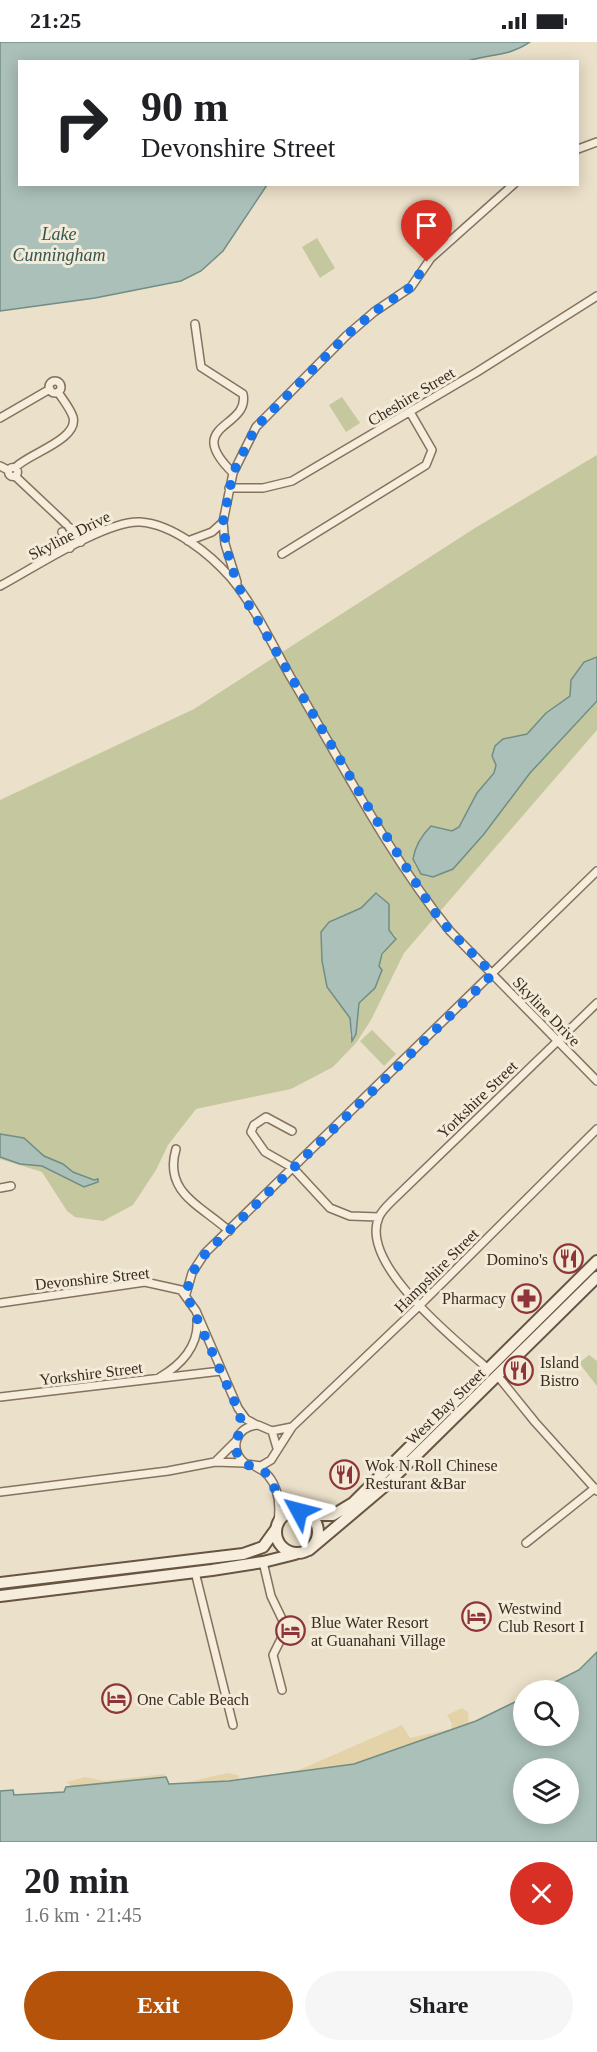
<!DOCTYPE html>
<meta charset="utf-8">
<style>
body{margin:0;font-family:"Times New Roman",serif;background:#f6f6f6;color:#202124;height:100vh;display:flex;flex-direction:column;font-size:22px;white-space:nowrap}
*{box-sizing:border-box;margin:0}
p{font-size:20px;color:#757577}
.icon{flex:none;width:33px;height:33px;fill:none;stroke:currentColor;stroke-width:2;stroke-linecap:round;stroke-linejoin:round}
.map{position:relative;height:1800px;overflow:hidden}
.drawer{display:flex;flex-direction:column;background:#fff;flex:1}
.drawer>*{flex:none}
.banner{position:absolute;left:18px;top:18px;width:561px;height:126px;border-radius:0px;box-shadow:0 3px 15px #0003;background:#fff;color:#202124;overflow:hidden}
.controls{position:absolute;left:513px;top:1638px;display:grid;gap:12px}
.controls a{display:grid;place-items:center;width:66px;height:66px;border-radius:50%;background:#fff;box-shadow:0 3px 15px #0003;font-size:30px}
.pin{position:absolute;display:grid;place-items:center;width:51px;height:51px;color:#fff;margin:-62px -26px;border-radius:50% 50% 50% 0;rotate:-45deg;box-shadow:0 0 6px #0007}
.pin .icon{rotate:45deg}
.me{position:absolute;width:66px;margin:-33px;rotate:308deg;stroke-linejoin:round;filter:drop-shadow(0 0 4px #0008)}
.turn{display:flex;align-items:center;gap:21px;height:126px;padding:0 24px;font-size:27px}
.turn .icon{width:78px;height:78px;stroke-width:2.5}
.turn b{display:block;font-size:42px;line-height:51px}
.round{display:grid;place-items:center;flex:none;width:63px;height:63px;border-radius:32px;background:#f6f6f6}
.headline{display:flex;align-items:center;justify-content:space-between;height:102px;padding:0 24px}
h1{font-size:36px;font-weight:600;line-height:45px}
.primary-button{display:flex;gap:12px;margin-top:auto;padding:12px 24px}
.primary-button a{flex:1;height:69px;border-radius:36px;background:#b45309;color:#fff;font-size:24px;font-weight:600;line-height:69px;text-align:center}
.primary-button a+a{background:#f6f6f6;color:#202124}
.status{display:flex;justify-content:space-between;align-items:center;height:42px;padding:0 30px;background:#fff;direction:ltr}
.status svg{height:16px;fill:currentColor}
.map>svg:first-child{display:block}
.green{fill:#c5c89e;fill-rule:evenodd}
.sand{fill:#e4d2a9}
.water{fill:#aac0b8;stroke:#718d85;stroke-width:1.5;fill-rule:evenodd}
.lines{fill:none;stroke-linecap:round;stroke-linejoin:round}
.minor-casing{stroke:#86725f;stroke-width:10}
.secondary-casing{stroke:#685442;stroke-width:14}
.minor{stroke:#f6eddc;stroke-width:7}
.secondary{stroke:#f6eddc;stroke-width:10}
.route{stroke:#1a73e8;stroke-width:10;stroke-dasharray:0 18}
.labels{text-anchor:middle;stroke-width:6;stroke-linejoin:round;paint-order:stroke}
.street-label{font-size:16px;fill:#382b21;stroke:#f3ead8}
.poi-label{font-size:16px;fill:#382b21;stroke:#f3ead8;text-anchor:start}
.water-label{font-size:18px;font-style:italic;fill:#325652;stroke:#f3ead8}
</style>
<div class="status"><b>21:25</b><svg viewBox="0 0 49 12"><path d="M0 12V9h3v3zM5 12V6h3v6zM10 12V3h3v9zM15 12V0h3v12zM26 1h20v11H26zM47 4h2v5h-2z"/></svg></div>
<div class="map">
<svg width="597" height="1800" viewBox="0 0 597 1800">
<rect width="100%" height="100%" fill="#ebe0c9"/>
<path class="green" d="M 317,196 L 335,226 L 320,236 L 302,205 Z
M 342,355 L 360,381 L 346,390 L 329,363 Z
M 597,413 L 597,615 L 584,620 L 571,638 L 570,654 L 546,671 L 527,692 L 503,697 L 492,714 L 496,723 L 494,731 L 477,751 L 459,785 L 452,789 L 436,785 L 414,822 L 421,832 L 428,835 L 453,827 L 484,792 L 530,731 L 597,659 L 597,688 L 404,911 L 371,978 L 356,1001 L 333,1025 L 291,1047 L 196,1067 L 168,1103 L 156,1128 L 133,1163 L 103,1179 L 75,1175 L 67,1169 L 42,1130 L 0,1117 L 0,1115 C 14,1120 28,1120 42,1124 C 68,1131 61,1142 94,1138 L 73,1130 L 63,1122 L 44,1114 L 24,1096 L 0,1092 L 0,758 L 194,667 L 475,486 ZM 378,851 L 389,862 L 389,888 L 396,894 C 391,907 382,908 379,924 L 382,929 L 377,942 L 359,961 L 356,992 L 350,995 L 350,976 L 327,945 L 322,919 L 321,890 L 329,880 L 361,866 Z
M 372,988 L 396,1012 L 384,1024 L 360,999 Z
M 589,1313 L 597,1319 L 597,1344 L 579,1321 Z"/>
<path class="sand" d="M 462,1666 L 468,1670 L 469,1689 L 351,1736 L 188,1740 L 227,1731 L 238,1733 L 240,1738 L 299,1728 L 402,1683 L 410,1696 L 451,1687 L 452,1682 L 447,1673 Z
M 164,1732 L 169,1742 L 72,1745 L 67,1740 L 85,1735 L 104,1739 Z"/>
<path class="water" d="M 0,0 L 530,0 C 507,16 488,11 465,20 L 20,20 L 20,142 L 267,143 L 223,209 L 201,229 L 181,239 L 95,256 L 0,269 Z
M 597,615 L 597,659 L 530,731 L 484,792 L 453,827 L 433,835 L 421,832 L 413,817 C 415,804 421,794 431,784 L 452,789 L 459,785 L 477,751 L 494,731 L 496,723 L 492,714 L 495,704 L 503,697 L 527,692 L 546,671 L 570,654 L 571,638 L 584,620 Z
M 376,851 L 389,862 L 389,888 L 396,897 L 382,912 L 379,924 L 382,928 L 375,946 L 359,961 L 356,992 L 352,999 L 350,976 L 327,945 L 322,919 L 321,890 L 329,880 L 361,866 Z
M 0,1092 L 24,1096 L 44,1114 L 63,1122 L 73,1130 L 94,1138 L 98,1137 L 98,1140 L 84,1145 L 42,1124 L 20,1122 L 0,1115 Z
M 597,1610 L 597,1800 L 0,1800 L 0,1749 L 13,1748 L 14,1753 L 64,1750 L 66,1745 L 166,1735 L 169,1742 L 229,1739 L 354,1722 L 476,1679 L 523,1656 L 524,1694 L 568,1694 L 568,1648 L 539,1648 L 579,1628 ZM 524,1726 L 568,1726 L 568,1772 L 524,1772 Z"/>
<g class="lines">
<defs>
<path id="minor" d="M 578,107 L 597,100
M 195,282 L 201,325 L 243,352 C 250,387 182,381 233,431
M49 345a6 6 0 1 1 12 0a6 6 0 1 1-12 0Z
M 0,376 L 50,347
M 0,424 L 8,428
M8.5 430a4.5 4.5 0 1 1 9 0a4.5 4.5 0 1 1-9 0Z
M 15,426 C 27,412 79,398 73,375 C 70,366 63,358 58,350
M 15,434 L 66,482
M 229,446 L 263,446 L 292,439 L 477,330 L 597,254
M 69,485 L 81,500
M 62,490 L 70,506
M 188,499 L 212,490 L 223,480
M 282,512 L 426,423 L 432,408 L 410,370
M 237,540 L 225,502 L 223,480 L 233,431 L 256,385 L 346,294 L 374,270 L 411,245 L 431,216 L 514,142
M 0,544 C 32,527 106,478 140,480 C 173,482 210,512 231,536 C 255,565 272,602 290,634 C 341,719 387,811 450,889 L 597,1039
M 292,1089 L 266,1075 L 254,1083 L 251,1090 L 265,1110 L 293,1126 L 330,1166 L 350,1174 L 379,1175
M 176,1107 C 163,1151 202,1164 229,1189
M 0,1146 L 11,1144
M 186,1252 L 192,1231 L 205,1211 L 597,829
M 0,1261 L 145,1240 L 181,1248 L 196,1269 L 238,1366 L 246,1377 L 255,1382
M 487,1326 C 457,1299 358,1222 379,1175 C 382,1168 389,1162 394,1157 L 597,961
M 497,1333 L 535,1380 L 597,1449
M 160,1335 C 181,1323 199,1304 197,1278
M 0,1355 L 221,1329
M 272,1389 L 292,1385
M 277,1406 L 272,1389 L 258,1383 C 235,1384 228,1409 246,1422 L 261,1424 L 271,1418 L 292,1385 L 418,1265 L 597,1087
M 215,1420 L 236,1399
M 256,1425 C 277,1434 281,1459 278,1479
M 0,1450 L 168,1429 L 215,1420 L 244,1421
M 279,1456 L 293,1469
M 526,1501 L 595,1446
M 263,1520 L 271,1554 L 283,1579 L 282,1595 L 273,1613 L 282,1648
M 195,1530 L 233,1683"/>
<path id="secondary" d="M276 1490a21 21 0 1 1 42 0a21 21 0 1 1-42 0Z
M 310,1473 L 333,1473 L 353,1461 L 597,1219
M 309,1508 L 386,1443 L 597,1235
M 0,1541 L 243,1512 L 263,1505 L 276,1487
M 0,1554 L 212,1528 L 263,1520 L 295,1512"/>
</defs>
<use href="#minor" class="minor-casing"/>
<use href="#secondary" class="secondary-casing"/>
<use href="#minor" class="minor"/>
<use href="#secondary" class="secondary"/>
</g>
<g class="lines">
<path class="route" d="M 299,1469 L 293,1469 L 282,1460 L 266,1431 L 246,1422 L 239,1416 L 235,1405 L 241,1384 L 240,1372 L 186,1252 L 192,1231 L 206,1211 L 493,932 L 450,889 L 433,868 L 365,760 L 241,550 L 230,521 L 224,491 L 223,480 L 233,431 L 256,385 L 346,294 L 374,270 L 411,245 L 427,220"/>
</g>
<defs>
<symbol id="restaurant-ring" viewBox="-11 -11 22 22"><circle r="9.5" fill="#f3ead8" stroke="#8f3539" stroke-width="1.5"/><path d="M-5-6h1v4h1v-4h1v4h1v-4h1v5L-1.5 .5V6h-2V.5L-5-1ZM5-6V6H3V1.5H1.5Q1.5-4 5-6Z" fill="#8f3539"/></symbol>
<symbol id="pharmacy-ring" viewBox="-11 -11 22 22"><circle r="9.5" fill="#f3ead8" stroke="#8f3539" stroke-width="1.5"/><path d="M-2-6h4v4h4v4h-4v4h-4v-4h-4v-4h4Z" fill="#8f3539"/></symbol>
<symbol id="hotel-ring" viewBox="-11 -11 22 22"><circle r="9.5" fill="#f3ead8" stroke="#8f3539" stroke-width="1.5"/><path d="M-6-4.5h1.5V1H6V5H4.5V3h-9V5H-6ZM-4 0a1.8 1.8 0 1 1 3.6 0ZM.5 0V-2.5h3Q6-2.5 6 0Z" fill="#8f3539"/></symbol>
</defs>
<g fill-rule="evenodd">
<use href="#restaurant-ring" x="552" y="1200" width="33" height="33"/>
<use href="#pharmacy-ring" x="510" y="1240" width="33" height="33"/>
<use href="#restaurant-ring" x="502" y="1312" width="33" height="33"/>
<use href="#restaurant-ring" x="328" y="1416" width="33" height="33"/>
<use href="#hotel-ring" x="460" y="1558" width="33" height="33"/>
<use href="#hotel-ring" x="274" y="1572" width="33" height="33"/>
<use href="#hotel-ring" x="100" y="1640" width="33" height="33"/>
</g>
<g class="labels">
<g class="street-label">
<text transform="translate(411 354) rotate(-31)" y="6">Cheshire Street</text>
<text transform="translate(69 493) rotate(-27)" y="6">Skyline Drive</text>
<text transform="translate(547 969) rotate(46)" y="6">Skyline Drive</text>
<text transform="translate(477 1057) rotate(-44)" y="6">Yorkshire Street</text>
<text transform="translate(436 1228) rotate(-45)" y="6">Hampshire Street</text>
<text transform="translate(92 1236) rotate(-6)" y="6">Devonshire Street</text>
<text transform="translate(91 1331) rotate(-7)" y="6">Yorkshire Street</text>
<text transform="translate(445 1364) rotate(-44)" y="6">West Bay Street</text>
</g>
<g class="poi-label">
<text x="548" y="1223" text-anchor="end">Domino's</text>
<text x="506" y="1262" text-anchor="end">Pharmacy</text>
<text x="540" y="1326">Island<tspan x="540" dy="18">Bistro</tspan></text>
<text x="365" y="1429">Wok N Roll Chinese<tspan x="365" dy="18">Resturant &amp;Bar</tspan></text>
<text x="498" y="1572">Westwind<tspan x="498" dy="18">Club Resort I</tspan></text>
<text x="311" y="1586">Blue Water Resort<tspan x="311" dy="18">at Guanahani Village</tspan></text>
<text x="137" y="1663">One Cable Beach</text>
</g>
<g class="water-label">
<text x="59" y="198">Lake<tspan x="59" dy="21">Cunningham</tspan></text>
</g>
</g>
</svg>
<div class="controls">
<a><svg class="icon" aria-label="search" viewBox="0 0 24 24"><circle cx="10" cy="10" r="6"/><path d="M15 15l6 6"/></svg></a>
<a><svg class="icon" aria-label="layers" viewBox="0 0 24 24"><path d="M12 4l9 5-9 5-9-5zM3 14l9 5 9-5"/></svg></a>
</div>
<div class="pin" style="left:427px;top:220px;background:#d93025"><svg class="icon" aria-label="arrive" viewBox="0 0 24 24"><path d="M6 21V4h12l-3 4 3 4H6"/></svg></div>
<svg class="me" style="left:299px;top:1469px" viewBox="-20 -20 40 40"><path d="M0-17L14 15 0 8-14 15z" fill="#1a73e8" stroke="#fff" stroke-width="4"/></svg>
<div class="banner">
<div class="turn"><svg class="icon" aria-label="right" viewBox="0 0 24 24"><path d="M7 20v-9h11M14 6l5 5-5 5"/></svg><div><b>90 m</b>Devonshire Street</div></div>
</div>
</div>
<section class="drawer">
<div class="headline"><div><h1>20 min</h1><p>1.6 km · 21:45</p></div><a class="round" style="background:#d93025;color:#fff"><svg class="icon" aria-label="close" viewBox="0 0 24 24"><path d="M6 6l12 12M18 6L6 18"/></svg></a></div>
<div class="primary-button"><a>Exit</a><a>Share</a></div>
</section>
